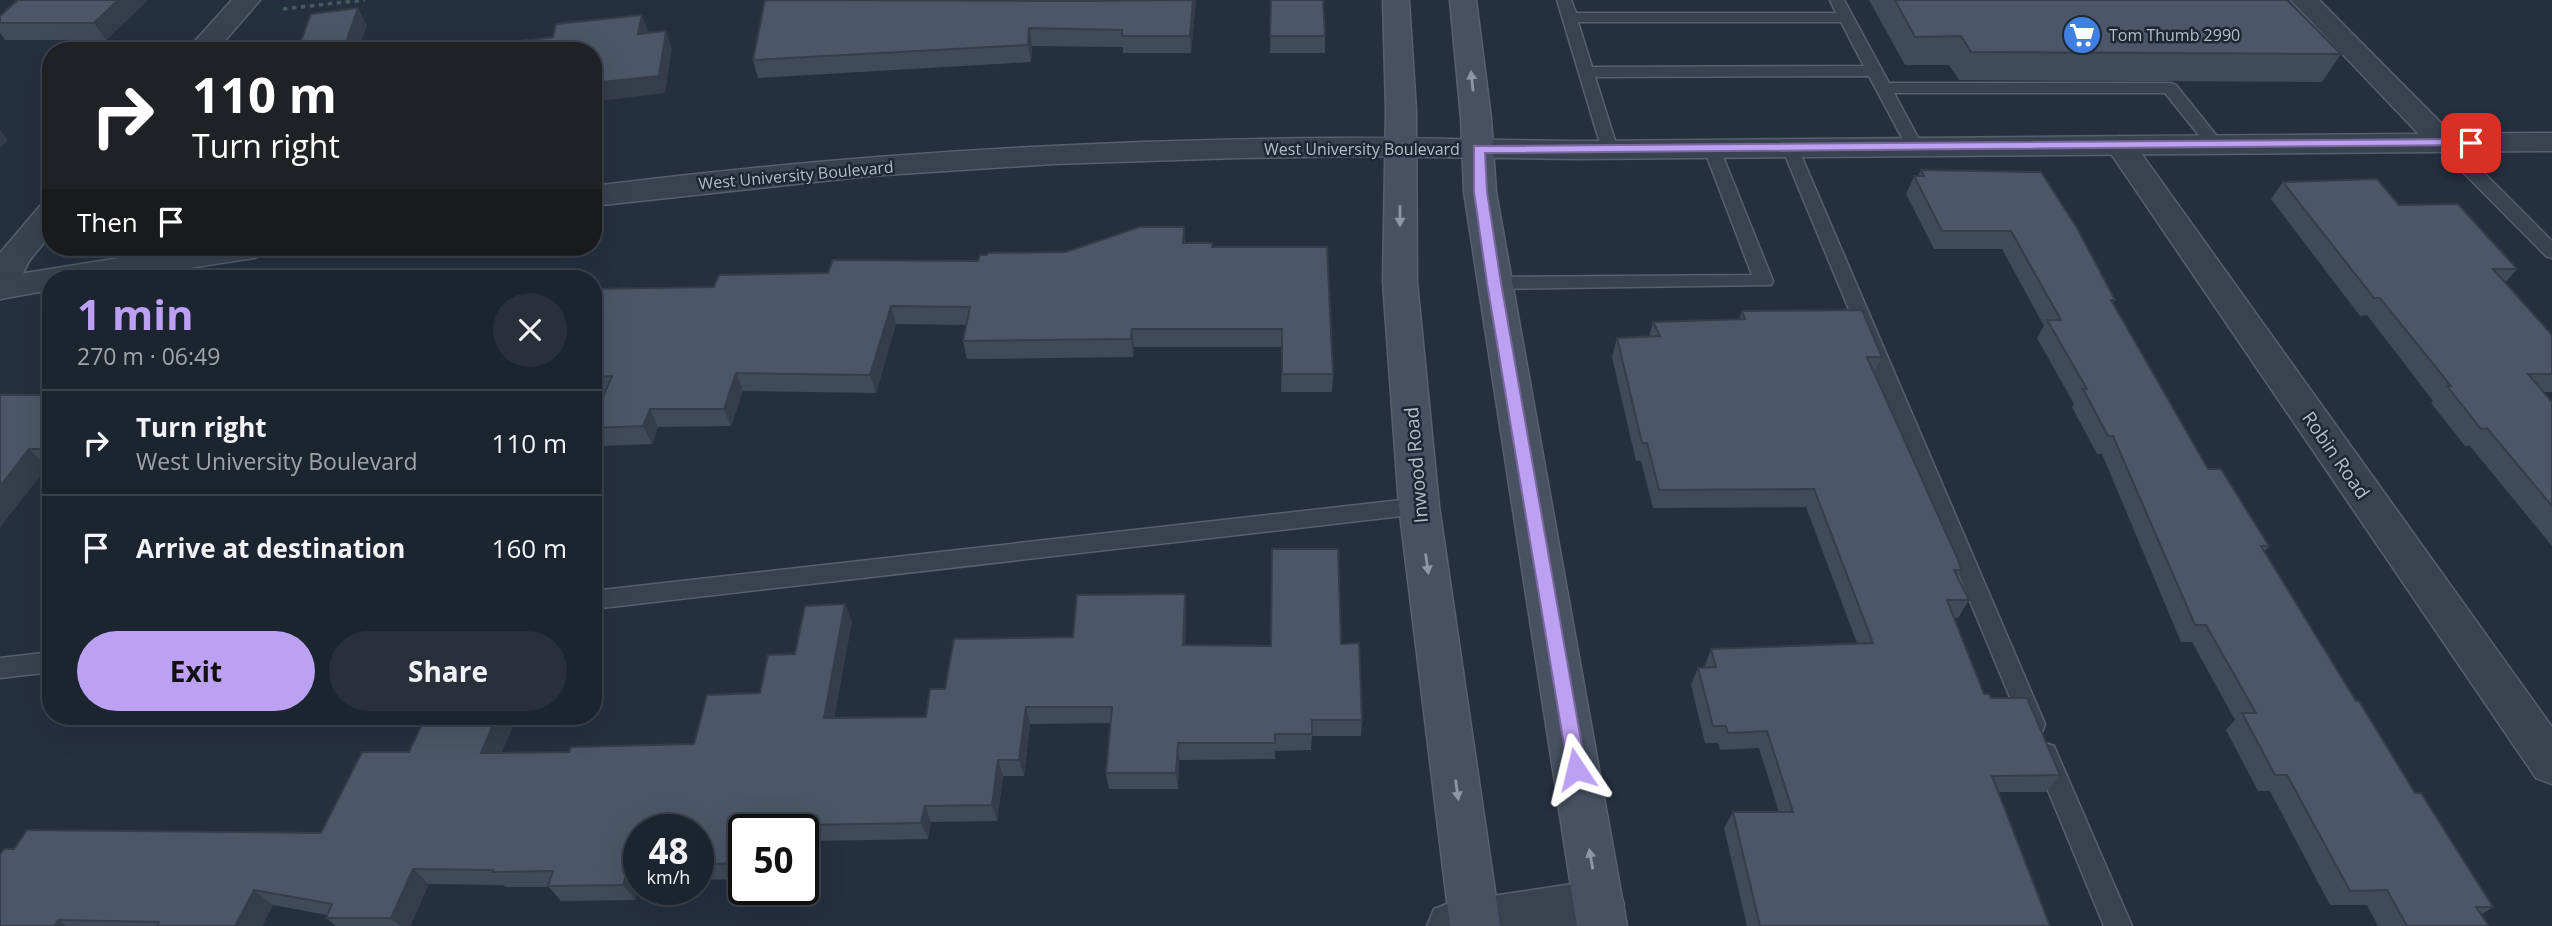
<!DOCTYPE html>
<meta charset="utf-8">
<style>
body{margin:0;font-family:"Open Sans",sans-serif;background:#29303b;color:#f1f3f6;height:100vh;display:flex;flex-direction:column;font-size:26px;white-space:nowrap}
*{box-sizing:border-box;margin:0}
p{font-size:23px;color:#a0a4aa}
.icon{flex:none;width:38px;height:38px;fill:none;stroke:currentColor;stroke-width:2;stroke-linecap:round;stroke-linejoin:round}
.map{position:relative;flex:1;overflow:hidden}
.panel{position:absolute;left:42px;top:270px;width:560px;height:455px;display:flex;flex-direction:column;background:#1c242f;border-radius:28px;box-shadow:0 7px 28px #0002,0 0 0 2px #3a414b}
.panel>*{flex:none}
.hud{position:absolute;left:42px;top:42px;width:560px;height:214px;border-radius:28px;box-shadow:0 7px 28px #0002,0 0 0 2px #3a414b;background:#202124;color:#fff;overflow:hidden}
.speed{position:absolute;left:623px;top:814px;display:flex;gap:14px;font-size:35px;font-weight:700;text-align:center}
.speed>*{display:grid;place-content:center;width:91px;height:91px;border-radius:50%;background:#1c242f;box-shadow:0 7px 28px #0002,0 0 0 2px #3a414b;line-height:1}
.speed small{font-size:18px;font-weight:400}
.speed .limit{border:4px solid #111;border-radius:10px;background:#fff;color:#111}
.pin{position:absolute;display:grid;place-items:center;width:60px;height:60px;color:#fff;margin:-30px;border-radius:14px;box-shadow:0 4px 10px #0006}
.me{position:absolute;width:77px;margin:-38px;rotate:350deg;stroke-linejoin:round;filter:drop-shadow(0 0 5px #0008)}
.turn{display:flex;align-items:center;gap:24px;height:147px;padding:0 35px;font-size:32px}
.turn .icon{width:91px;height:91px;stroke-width:2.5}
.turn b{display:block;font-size:49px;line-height:60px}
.then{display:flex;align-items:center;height:66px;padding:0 35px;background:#0003;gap:14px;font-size:26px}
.round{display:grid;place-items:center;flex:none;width:74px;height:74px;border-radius:37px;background:#29303b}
.summary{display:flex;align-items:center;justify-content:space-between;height:119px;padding:0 35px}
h1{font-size:42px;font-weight:700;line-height:52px;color:#bca0f2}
.action{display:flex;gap:14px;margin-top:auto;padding:14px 35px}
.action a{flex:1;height:80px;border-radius:42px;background:#bca0f2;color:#111;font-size:28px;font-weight:700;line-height:80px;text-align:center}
.action a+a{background:#29303b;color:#f1f3f6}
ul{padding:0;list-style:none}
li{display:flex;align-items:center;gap:21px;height:105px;padding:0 35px;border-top:2px solid #3a414b}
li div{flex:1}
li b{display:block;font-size:26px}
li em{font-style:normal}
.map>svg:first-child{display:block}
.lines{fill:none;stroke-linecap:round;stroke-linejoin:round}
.service-casing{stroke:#57606c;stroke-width:3}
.minor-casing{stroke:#57606c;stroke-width:3}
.tertiary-casing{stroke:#57606c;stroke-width:3}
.secondary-casing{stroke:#57606c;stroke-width:3}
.path{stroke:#455a5d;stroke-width:3.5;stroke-dasharray:4.5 4.5;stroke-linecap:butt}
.service{fill:#39424f;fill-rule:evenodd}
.minor{fill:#39424f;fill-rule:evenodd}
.tertiary{fill:#39424f;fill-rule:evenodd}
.secondary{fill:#475162;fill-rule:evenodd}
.wall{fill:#404b59}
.shaded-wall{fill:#343d49}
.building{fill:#4b5768;stroke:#343d49;stroke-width:2}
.oneway{fill:#8e97a5}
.route{fill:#bca0f2;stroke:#7a689d;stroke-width:2}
.labels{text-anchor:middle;stroke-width:5;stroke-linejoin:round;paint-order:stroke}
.far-poi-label{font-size:16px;fill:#b5bdc9;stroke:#1e2734;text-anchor:start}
.far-street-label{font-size:16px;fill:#b5bdc9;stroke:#1e2734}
.street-label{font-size:19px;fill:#b5bdc9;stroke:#1e2734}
</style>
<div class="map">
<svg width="2552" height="926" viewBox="0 0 2552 926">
<rect width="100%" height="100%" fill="#25303f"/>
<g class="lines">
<defs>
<path id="service" d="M 1557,0 L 1571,0 L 1576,13 L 1836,13 L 1830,0 L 1844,0 L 1889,83 L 2170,83 L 2176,85 L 2224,145 L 2222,149 L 2210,149 L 2165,93 L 1894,93 L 1923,147 L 1915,152 L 1907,147 L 1869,76 L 1595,77 L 1618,150 L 1610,155 L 1602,150 ZM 1578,22 L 1841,22 L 1864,66 L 1592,67 Z
M 2444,138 L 2450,139 L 2552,241 L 2552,258 L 2546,256 L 2438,147 L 2436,143 L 2438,139 Z
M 1790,143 L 1798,148 L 2045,724 L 2042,732 L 2033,735 L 2024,732 L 2021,724 L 1782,148 Z
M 1712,144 L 1720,149 L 1773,281 L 1771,285 L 1494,289 L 1487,287 L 1485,283 L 1487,279 L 1494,277 L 1752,275 L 1704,149 Z
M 1419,498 L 1427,500 L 1430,506 L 1427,512 L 1419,514 L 593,609 L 593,591 Z
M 51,652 L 51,672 L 0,678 L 0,658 Z
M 2045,743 L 2054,746 L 2132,926 L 2104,926 L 2033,754 L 2036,746 Z"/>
<path id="minor" d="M 232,0 L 260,0 L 216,51 L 186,51 Z
M 2291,0 L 2319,0 L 2455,137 L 2459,143 L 2455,149 L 2444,152 L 2433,149 Z
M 2120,136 L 2131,139 L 2552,727 L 2552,784 L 2536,778 L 2105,145 L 2109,139 Z
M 51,203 L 51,234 L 29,261 L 12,296 L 0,299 L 0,253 L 40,206 Z
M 1599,880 L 1616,887 L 1624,904 L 1616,921 L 1603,926 L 1427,926 L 1434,909 L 1452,902 Z"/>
<path id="tertiary" d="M 2552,133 L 2552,151 L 1576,159 L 1361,156 L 1238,158 L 1053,164 L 869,176 L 593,206 L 593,186 C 838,155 1084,140 1330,138 C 1419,137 1508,141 1596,141 C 1915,138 2233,135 2552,133 Z
M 188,247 L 271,247 L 266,254 L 254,258 L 125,278 L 51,278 L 51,290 L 0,299 L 0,277 Z"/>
<path id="secondary" d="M 1383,0 L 1409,0 L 1416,110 L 1417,282 L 1439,506 L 1500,926 L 1450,926 L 1399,506 L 1383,282 L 1386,110 Z
M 1450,0 L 1476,0 L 1491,118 L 1496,192 L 1627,926 L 1577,926 L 1464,192 L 1461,118 Z"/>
</defs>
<use href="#service" class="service-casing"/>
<use href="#minor" class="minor-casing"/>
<use href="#tertiary" class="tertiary-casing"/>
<use href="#secondary" class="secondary-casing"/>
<path class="path" d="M 283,9 L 365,0"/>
<use href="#service" class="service"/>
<use href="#minor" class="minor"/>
<use href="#tertiary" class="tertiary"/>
<use href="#secondary" class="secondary"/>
</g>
<path class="wall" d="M 148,0 L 106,40 L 5,40 L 0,33 L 0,16 Z
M 765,0 L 1196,0 L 1191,53 L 1123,53 L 1123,47 L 1032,46 L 1031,62 L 758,78 L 753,60 Z
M 1271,0 L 1325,36 L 1325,53 L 1270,53 Z
M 1869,0 L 2287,0 L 2341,54 L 2322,82 L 1959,80 L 1949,65 L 1905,65 Z
M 1921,170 L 2115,300 L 2113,304 L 2208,469 L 2269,546 L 2265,551 L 2356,701 L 2415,793 L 2493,907 L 2481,915 L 2489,926 L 2378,926 L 2367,905 L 2330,905 L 2270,791 L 2258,791 L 2226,730 L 2235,720 L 2192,642 L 2181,642 L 2102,454 L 2097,454 L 2072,407 L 2074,404 L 2037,338 L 2044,326 L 2002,249 L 1934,249 L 1906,194 L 1914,176 L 1918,176 Z
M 2283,182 L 2399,205 L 2517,269 L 2505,283 L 2552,335 L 2552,392 L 2543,392 L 2552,402 L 2552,546 L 2470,446 L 2465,446 L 2431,403 L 2433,401 L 2367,315 L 2360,316 L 2271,199 Z
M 1184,227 L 1185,243 L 1212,247 L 1333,374 L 1332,392 L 1281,392 L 1282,347 L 1134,347 L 1133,357 L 967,359 L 963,341 L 966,325 L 896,324 L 876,393 L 743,391 L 731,426 L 658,427 L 652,444 L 600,446 L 593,433 L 593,421 L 604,395 L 593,395 L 593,289 L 714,287 L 828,273 L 978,261 L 1066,252 Z
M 1742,311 L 1882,357 L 1874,372 L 1961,570 L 1957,576 L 1969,600 L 1958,618 L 1954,618 L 1984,694 L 1991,698 L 2060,775 L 2046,792 L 1998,792 L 2050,926 L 1747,926 L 1724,828 L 1733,812 L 1779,812 L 1759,748 L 1720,750 L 1718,743 L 1705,743 L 1691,685 L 1698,668 L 1704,668 L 1711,649 L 1857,643 L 1806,507 L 1653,508 L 1641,461 L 1636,461 L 1612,357 L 1617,338 L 1649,337 L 1653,322 L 1739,319 Z
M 51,395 L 51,467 L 47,467 L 0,527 Z
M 1185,594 L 1186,612 L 1185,645 L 1271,646 L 1341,644 L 1362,720 L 1361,736 L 1312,736 L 1311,750 L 1275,751 L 1275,759 L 1179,760 L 1178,789 L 1109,789 L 1106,773 L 1110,723 L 1030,724 L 1024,776 L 1003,776 L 997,821 L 931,822 L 928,839 L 809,841 L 805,867 L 803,867 L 803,830 L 744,830 L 744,870 L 741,879 L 698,880 L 698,830 L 639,830 L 639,886 L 635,900 L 561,901 L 549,887 L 506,887 L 503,885 L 429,884 L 410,926 L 336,926 L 326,918 L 327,915 L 273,905 L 262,926 L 0,926 L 14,849 L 321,833 L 409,752 L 497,716 L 502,716 L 512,728 L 501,753 L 569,752 L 694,744 L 760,693 L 795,654 L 852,621 L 834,718 L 926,717 L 945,689 L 1073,637 Z"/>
<path class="shaded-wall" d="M 118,0 L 148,0 L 106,40 L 94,23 Z
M 1193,0 L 1196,0 L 1191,53 L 1190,36 Z
M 358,8 L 367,25 L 358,51 L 343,51 Z
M 642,15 L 649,33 L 638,34 Z
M 1029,28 L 1032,46 L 1031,62 L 1028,45 Z
M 666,31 L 672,49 L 665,93 L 593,102 L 593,83 Z
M 0,130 L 8,140 L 0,148 Z
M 891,306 L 896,324 L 876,393 L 870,375 Z
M 1132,329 L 1134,347 L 1133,357 L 1131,339 Z
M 736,373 L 743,391 L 731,426 L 724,409 Z
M 650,409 L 658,427 L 652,444 L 643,426 Z
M 29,449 L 47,467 L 0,527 L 0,486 Z
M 1185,594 L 1186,612 L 1185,662 L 1183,645 Z
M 845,604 L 852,621 L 831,735 L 824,718 Z
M 1026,707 L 1030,724 L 1024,776 L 1019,760 Z
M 497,716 L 502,716 L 512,728 L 494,770 L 481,753 Z
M 1178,743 L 1179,760 L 1178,789 L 1176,773 Z
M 998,760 L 1003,776 L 997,821 L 992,805 Z
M 925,806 L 931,822 L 928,839 L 921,823 Z
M 803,830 L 809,841 L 805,867 L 803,864 Z
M 734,854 L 744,870 L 741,879 L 732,863 Z
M 628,868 L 639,882 L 635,900 L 623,885 Z
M 413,869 L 429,884 L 410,926 L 400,926 L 391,918 Z
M 254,890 L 273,905 L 262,926 L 235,926 Z
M 58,920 L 67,926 L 55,926 Z"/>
<path class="building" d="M 18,0 L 118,0 L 94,23 L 0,23 L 0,16 Z
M 765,0 L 1069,1 L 1193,0 L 1190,36 L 1122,36 L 1122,30 L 1029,28 L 1028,45 L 753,60 Z
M 1271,0 L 1323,0 L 1325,36 L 1270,36 Z
M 1895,0 L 2287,0 L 2341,54 L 1971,52 L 1961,36 L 1915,37 Z
M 358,8 L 343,51 L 282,51 L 285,43 L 301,41 L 311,14 Z
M 642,15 L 638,34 L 666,31 L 659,76 L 593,83 L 593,51 L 441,51 L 553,37 L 556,24 Z
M 1921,170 L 2041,172 L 2077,228 L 2115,300 L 2111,300 L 2208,469 L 2221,469 L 2269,546 L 2261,546 L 2356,701 L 2359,701 L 2415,793 L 2421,793 L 2493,907 L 2476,907 L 2489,926 L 2407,926 L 2387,890 L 2350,891 L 2287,775 L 2275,775 L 2242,713 L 2256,713 L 2206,625 L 2195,625 L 2113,436 L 2108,436 L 2083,389 L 2087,389 L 2047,320 L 2061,320 L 2011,231 L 1942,231 L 1914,176 L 1924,176 Z
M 2377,179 L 2399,205 L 2458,204 L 2517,269 L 2493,269 L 2552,335 L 2552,374 L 2528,374 L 2552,402 L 2552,506 L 2487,428 L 2481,429 L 2447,386 L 2451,386 L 2380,298 L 2374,298 L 2283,182 Z
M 1139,227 L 1184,227 L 1183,243 L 1212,243 L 1212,247 L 1327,247 L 1333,374 L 1282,374 L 1282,329 L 1132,329 L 1131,339 L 963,341 L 970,307 L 891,306 L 870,375 L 736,373 L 724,409 L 650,409 L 643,426 L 593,428 L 593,421 L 612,376 L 593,377 L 593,289 L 714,287 L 719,275 L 828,273 L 833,260 L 978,261 L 980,255 L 987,255 L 988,253 L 1066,252 Z
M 1862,310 L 1882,357 L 1867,357 L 1959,562 L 1961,570 L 1954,570 L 1969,600 L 1947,600 L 1984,694 L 1989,694 L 1991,698 L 2027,698 L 2060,775 L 1992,776 L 2050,926 L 1760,926 L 1733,812 L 1793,812 L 1767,731 L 1728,733 L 1726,726 L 1713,726 L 1698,668 L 1716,667 L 1711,649 L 1873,643 L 1814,489 L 1659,490 L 1647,443 L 1642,443 L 1617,338 L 1660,336 L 1653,322 L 1745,319 L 1742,311 Z
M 0,395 L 51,395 L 51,449 L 29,449 L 0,486 Z
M 1272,549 L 1338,549 L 1341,644 L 1359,643 L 1362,720 L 1312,720 L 1312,734 L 1275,734 L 1275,743 L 1178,743 L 1176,773 L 1106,773 L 1112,707 L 1026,707 L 1019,760 L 998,760 L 992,805 L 925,806 L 921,823 L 801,825 L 800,830 L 744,830 L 744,854 L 734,854 L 732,863 L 698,865 L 698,830 L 639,830 L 639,867 L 628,868 L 623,885 L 548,886 L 553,871 L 492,872 L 493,870 L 413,869 L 391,918 L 326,918 L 332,904 L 254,890 L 235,926 L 157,926 L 159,922 L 58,920 L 55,926 L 0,926 L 0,855 L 4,849 L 14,849 L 27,830 L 321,833 L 362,752 L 409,752 L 426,716 L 497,716 L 481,753 L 569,752 L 571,747 L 694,744 L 707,695 L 760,693 L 768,655 L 795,654 L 805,606 L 845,604 L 824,718 L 926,717 L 930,689 L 945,689 L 954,639 L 1073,637 L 1077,595 L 1185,594 L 1183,645 L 1271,646 Z"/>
<defs><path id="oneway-solid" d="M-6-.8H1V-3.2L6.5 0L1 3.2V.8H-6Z" transform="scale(1.75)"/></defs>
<g class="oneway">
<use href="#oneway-solid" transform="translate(1472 81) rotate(-96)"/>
<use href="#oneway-solid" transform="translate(1400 216) rotate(90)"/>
<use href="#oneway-solid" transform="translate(1427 564) rotate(82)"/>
<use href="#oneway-solid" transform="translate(1457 790) rotate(82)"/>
<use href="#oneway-solid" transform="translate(1591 859) rotate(-100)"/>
</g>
<path class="route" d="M 2471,139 L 2477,143 L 2476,145 L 1485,153 L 1487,192 L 1501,283 L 1586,769 L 1583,775 L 1576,778 L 1569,775 L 1487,283 L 1474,192 L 1474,146 Z"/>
<defs>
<symbol id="supermarket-disc" viewBox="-11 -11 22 22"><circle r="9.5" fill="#3f7fe0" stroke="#1e2734"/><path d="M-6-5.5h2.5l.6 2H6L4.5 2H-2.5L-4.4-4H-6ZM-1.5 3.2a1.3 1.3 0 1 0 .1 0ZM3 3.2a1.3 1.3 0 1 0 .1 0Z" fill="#fff"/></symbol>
</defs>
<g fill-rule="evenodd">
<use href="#supermarket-disc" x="2060" y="13" width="44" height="44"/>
</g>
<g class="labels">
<g class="far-poi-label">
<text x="2109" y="41">Tom Thumb 2990</text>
</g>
<g class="far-street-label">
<text x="1362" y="155">West University Boulevard</text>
<text transform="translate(796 175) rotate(-5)" y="6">West University Boulevard</text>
</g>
<g class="street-label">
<text transform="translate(2336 455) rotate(55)" y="7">Robin Road</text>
<text transform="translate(1416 465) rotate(-95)" y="7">Inwood Road</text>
</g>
</g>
</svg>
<div class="speed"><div>48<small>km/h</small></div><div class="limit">50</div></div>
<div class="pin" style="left:2471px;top:143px;background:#d93025"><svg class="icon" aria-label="arrive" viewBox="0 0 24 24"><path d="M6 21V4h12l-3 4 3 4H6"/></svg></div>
<svg class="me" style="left:1576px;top:769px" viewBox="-20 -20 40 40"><path d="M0-17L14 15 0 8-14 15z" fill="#bca0f2" stroke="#fff" stroke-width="4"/></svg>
<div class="hud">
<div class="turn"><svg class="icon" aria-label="right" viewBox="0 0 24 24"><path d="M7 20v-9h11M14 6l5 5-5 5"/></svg><div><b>110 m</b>Turn right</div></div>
<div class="then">Then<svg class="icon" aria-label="arrive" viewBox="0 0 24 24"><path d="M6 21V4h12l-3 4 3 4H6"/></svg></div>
</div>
<section class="panel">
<div class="summary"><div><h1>1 min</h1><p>270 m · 06:49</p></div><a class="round"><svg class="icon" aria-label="close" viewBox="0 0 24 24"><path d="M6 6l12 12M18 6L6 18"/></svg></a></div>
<ul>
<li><svg class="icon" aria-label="right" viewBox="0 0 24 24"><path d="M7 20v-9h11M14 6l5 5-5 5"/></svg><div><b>Turn right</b><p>West University Boulevard</p></div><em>110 m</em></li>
<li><svg class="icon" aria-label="arrive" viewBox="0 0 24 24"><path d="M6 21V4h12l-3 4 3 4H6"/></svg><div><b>Arrive at destination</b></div><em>160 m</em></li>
</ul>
<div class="action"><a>Exit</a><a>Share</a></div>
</section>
</div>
